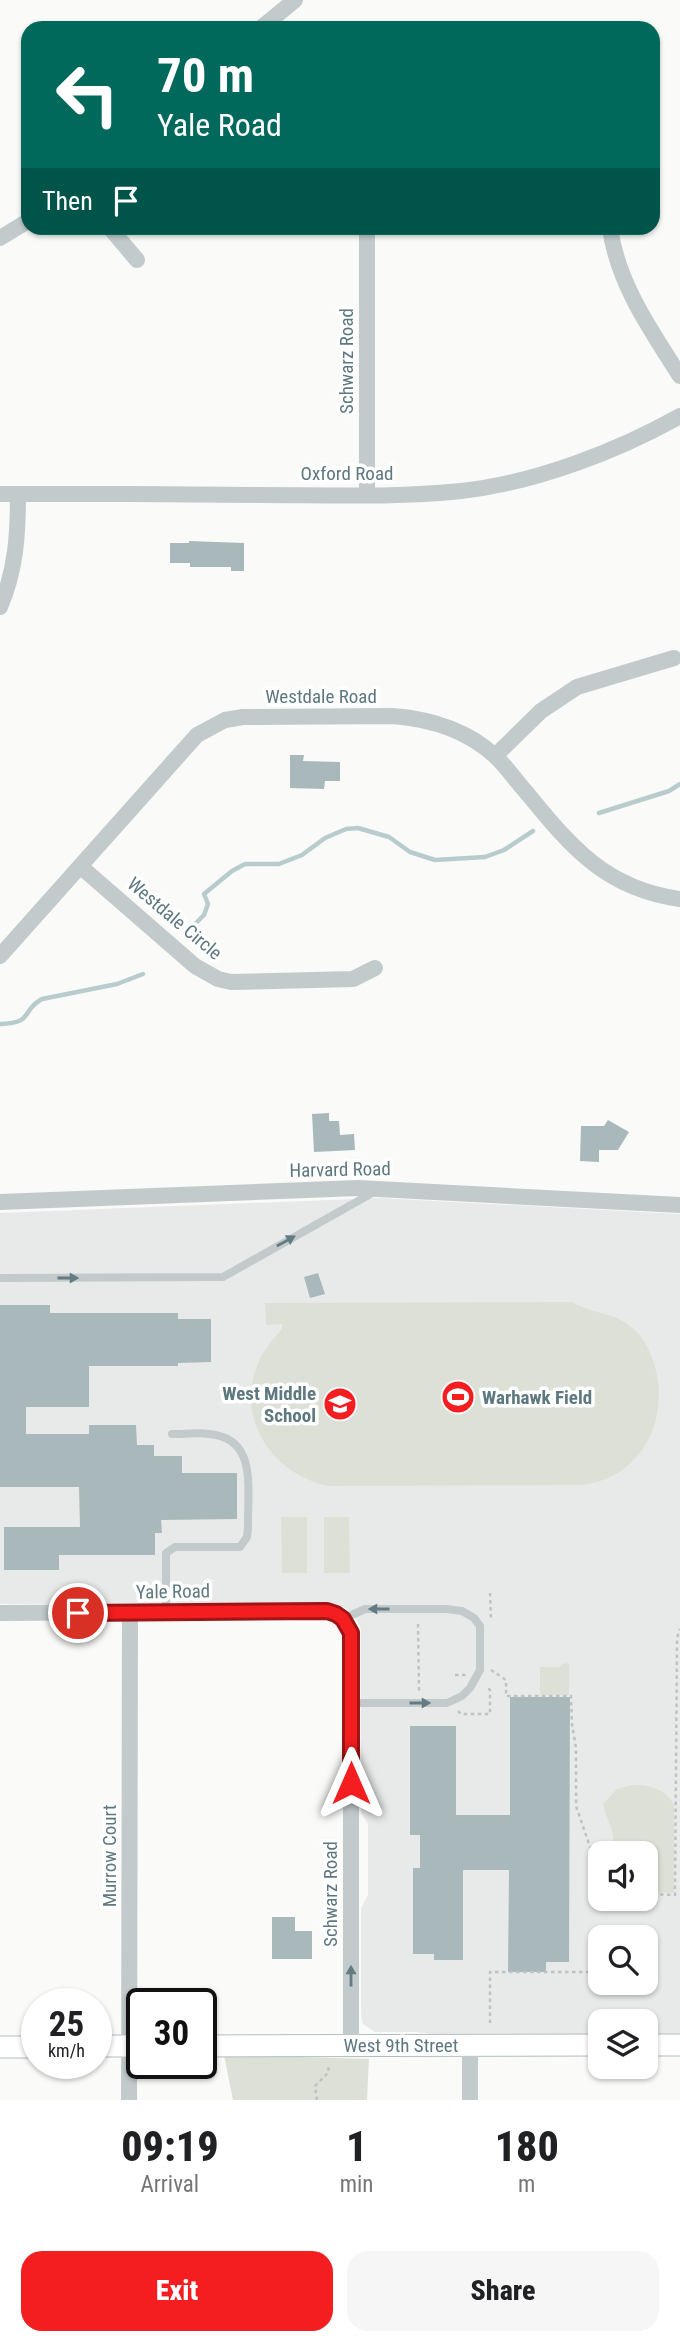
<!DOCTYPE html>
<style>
body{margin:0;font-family:"Roboto Condensed",sans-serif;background:#f6f6f6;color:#202124;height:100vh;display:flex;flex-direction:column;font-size:26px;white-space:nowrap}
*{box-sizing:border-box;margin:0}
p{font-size:23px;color:#757577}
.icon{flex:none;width:38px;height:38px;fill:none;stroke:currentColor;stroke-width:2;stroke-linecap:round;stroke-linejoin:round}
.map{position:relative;height:2100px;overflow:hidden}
.panel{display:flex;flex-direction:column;background:#fff;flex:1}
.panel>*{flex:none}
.banner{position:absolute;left:21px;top:21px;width:639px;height:214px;border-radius:21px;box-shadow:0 2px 5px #0004;background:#00695c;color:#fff;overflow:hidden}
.fabs{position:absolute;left:588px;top:1841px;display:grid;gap:14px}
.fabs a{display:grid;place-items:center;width:70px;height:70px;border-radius:14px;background:#fff;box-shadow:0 2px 5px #0004;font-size:35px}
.speed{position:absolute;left:21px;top:1988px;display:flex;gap:14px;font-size:35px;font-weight:700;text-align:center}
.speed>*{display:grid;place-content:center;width:91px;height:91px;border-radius:50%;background:#fff;box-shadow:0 2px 5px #0004;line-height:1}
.speed small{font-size:18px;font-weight:400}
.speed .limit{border:4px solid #111;border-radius:10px;background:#fff;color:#111}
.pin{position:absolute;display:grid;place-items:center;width:60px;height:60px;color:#fff;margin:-30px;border:4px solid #fff;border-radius:50%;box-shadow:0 2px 7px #0007}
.me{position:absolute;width:77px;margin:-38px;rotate:0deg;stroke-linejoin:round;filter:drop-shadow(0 0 5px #0008)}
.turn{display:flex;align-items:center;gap:24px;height:147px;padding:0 21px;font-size:32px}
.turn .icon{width:91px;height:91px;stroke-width:2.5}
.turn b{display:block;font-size:49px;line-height:60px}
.then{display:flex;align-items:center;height:66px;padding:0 21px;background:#0003;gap:14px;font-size:26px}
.eta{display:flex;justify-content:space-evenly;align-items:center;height:119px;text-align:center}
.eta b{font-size:42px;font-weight:800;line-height:49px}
.button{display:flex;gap:14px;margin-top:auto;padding:14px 21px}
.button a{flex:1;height:80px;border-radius:21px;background:#f41e21;color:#fff;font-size:28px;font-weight:800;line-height:80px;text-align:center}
.button a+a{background:#f6f6f6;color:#202124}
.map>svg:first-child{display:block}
.built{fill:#e8eae9;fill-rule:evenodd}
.green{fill:#dce0d6}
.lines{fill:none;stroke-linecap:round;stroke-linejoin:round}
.stream{stroke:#b9cccd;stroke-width:4.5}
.building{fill:#a9b8bb}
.secondary-casing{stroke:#b2bdc0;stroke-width:23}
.path{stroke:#bdc2c4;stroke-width:2.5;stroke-dasharray:3.5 3.5;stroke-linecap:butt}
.lane{stroke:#c2cacc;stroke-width:8}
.street{stroke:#c2cacc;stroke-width:16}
.secondary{stroke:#fff;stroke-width:21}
.oneway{fill:#637c84}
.route-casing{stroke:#9f1415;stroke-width:18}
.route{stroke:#f41e21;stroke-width:12}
.labels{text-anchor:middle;stroke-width:7;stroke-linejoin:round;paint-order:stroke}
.street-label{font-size:19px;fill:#5e7880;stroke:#fff}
.poi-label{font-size:19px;font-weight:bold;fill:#5e7880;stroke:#fff;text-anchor:end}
</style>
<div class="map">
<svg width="680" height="2100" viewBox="0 0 680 2100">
<rect width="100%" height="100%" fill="#fafaf8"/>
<path class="built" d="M 379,1198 L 680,1214 L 680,2036 L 646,2036 L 646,2021 L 600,2021 L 600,2036 L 455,2036 L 415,2032 L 375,2032 L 363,2024 L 361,2013 L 361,1908 L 368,1895 L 368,1824 L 361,1812 L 361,1629 L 355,1617 L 344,1607 L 329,1603 L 0,1604 L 0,1213 ZM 600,1853 L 646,1853 L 646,1899 L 600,1899 ZM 600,1937 L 646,1937 L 646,1983 L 600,1983 Z"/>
<path class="green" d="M 572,1302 C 596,1316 616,1310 639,1334 C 680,1390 656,1476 582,1485 L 328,1486 C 275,1475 237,1423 256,1369 C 261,1353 271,1341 282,1329 L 282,1324 L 266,1325 L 265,1303 Z
M 281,1517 L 307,1517 L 307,1573 L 282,1573 Z
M 324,1517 L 349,1517 L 350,1573 L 324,1573 Z
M 569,1663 L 569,1695 L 540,1695 L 540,1667 L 560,1667 L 562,1664 Z
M 633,1785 C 649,1784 667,1790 674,1805 L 674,1893 L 646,1892 L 646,1853 L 607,1853 C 622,1839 606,1821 603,1804 L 617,1789 Z
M 224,2055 L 369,2059 L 367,2100 L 233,2100 Z"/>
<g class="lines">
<path class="stream" d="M 599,813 L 669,791 L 680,784
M 188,931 L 204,915 L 208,904 L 204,894 L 232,871 L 245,864 L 279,864 L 302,855 L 325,838 L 346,829 L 358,828 L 389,837 L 410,852 L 435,860 L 485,857 L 504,850 L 533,831
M 0,1024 C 35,1023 20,1011 42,999 L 117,984 L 143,974"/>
</g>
<path class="building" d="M 189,541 L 244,543 L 244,571 L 231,571 L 231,567 L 190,567 L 190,563 L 170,563 L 170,543 L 189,543 Z
M 290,755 L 304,755 L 303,761 L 340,762 L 340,781 L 325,781 L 324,789 L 290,788 Z
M 329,1113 L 329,1121 L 339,1121 L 340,1135 L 354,1134 L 355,1150 L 314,1152 L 312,1114 Z
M 608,1120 L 629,1132 L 618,1150 L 599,1150 L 599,1162 L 580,1161 L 581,1126 L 604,1126 Z
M 318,1273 L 325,1294 L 310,1298 L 304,1277 Z
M 0,1305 L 50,1305 L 50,1313 L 178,1313 L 178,1319 L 211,1319 L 211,1362 L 178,1363 L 178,1366 L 89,1366 L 89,1407 L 26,1407 L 26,1434 L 89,1434 L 89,1425 L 136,1425 L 137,1445 L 154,1445 L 154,1456 L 182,1456 L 182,1473 L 237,1473 L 237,1519 L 161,1520 L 162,1533 L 155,1533 L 155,1555 L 59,1555 L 59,1570 L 4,1570 L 4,1527 L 80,1527 L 79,1487 L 0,1487 Z
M 510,1697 L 570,1697 L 569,1962 L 546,1962 L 546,1972 L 508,1972 L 509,1870 L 463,1870 L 463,1960 L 434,1960 L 434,1954 L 413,1954 L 413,1868 L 420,1868 L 420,1835 L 410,1835 L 410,1726 L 456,1726 L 456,1815 L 510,1815 Z
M 272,1917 L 295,1917 L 295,1931 L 312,1931 L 312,1959 L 272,1959 Z"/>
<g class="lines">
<defs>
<path id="secondary" d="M 646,2045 L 680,2045
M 96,2046 L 142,2046
M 201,2046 L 600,2045
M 0,2047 L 37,2047"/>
</defs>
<use href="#secondary" class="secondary-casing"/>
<path class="path" d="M 490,1593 L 491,1620
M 418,1624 L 419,1691
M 491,1670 L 506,1680 L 506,1696 L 571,1696 L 572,1724 L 576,1748 L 576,1806 L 600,1876
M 455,1675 L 466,1675
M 458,1711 L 461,1714 L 490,1714 L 490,1690 L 486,1686
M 646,1894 L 675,1895 L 677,1638 L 680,1629
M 490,2023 L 490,1972 L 600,1972
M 317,2100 L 315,2086 L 328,2073 L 329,2064"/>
<path class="lane" d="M 0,1278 L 223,1277 L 374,1192
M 166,1612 L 166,1553 L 175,1547 L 240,1547 L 247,1537 L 248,1527 C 247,1498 257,1449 223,1437 C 207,1431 188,1434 172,1434
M 343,1619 L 365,1609 L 446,1609 L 462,1611 L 474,1618 L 480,1626 L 480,1670 L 470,1688 L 462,1696 L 447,1703 L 351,1703"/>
<path class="street" d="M 261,28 L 295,0
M 110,228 L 137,260
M 367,228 L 367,495
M 610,228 C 618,284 650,329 680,376
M 0,238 L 28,221
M 0,494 C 87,494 173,494 260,495 C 326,495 394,498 461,491 C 534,483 616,452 680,416
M 0,607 C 16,570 18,534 18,494
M 495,756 L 541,711 L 577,687 L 674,658
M 80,866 L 195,966 L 218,979 L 231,982 L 353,979 L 375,968
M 0,956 L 197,735 L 225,720 L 243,717 L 393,716 C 430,719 467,730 495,756 C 507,767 516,781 527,793 C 571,847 606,889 680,899
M 0,1202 L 358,1188 L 680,1205
M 0,1613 L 327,1611 C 340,1615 345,1621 351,1633 L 351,2045
M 129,2100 L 130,1612
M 470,2100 L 470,2045"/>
<use href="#secondary" class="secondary"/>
</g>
<defs><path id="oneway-solid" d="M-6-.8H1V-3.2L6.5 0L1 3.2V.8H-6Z" transform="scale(1.75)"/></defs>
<g class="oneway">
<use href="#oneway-solid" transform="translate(286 1241) rotate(-29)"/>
<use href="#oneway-solid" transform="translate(68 1278)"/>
<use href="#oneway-solid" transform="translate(379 1609) rotate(180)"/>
<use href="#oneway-solid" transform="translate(420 1703)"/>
<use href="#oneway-solid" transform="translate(351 1976) rotate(-90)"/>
</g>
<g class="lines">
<defs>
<path id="route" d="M 78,1613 L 327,1611 L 336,1614 L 343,1619 L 351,1633 L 351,1783"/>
</defs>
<use href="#route" class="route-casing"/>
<use href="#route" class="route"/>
</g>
<defs>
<symbol id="stadium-disc" viewBox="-11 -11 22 22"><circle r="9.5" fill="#f41e21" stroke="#fff"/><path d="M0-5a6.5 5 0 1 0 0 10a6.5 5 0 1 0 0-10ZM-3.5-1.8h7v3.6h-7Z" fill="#fff"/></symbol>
<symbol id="school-disc" viewBox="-11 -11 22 22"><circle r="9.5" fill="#f41e21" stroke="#fff"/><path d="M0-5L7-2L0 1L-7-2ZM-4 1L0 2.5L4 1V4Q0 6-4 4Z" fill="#fff"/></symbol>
</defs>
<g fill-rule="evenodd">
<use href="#stadium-disc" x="439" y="1378" width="38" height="38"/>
<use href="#school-disc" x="321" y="1385" width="38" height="38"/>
</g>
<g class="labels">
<g class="street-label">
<text transform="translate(346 361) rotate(-90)" y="7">Schwarz Road</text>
<text x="347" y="480">Oxford Road</text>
<text x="321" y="703">Westdale Road</text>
<text transform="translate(175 918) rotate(40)" y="7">Westdale Circle</text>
<text transform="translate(340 1169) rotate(-1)" y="7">Harvard Road</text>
<text transform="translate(173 1591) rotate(-1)" y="7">Yale Road</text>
<text transform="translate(109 1856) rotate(-90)" y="7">Murrow Court</text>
<text transform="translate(330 1894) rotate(-90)" y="7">Schwarz Road</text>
<text x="401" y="2052">West 9th Street</text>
</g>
<g class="poi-label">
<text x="316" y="1400">West Middle<tspan x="316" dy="22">School</tspan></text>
<text x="482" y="1404" text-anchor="start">Warhawk Field</text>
</g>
</g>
</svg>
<div class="fabs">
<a><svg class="icon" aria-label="sound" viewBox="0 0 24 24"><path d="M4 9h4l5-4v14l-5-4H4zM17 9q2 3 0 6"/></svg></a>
<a><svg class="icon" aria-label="search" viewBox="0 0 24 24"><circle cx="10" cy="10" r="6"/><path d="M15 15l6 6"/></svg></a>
<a><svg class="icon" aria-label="layers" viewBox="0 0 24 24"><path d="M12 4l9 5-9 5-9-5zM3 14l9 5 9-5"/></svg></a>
</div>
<div class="speed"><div>25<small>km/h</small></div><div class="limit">30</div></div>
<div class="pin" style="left:78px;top:1613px;background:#d93025"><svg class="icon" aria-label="arrive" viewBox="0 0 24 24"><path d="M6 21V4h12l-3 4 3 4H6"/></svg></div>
<svg class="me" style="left:351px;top:1783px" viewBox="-20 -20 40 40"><path d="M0-17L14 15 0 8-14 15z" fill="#f41e21" stroke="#fff" stroke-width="4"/></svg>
<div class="banner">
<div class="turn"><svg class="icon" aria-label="left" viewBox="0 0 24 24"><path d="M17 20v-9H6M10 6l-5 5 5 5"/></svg><div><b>70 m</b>Yale Road</div></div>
<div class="then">Then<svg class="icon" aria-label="arrive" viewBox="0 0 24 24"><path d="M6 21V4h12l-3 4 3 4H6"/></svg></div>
</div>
</div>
<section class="panel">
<div class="eta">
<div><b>09:19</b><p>Arrival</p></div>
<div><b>1</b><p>min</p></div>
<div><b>180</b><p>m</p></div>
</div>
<div class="button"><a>Exit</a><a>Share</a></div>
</section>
